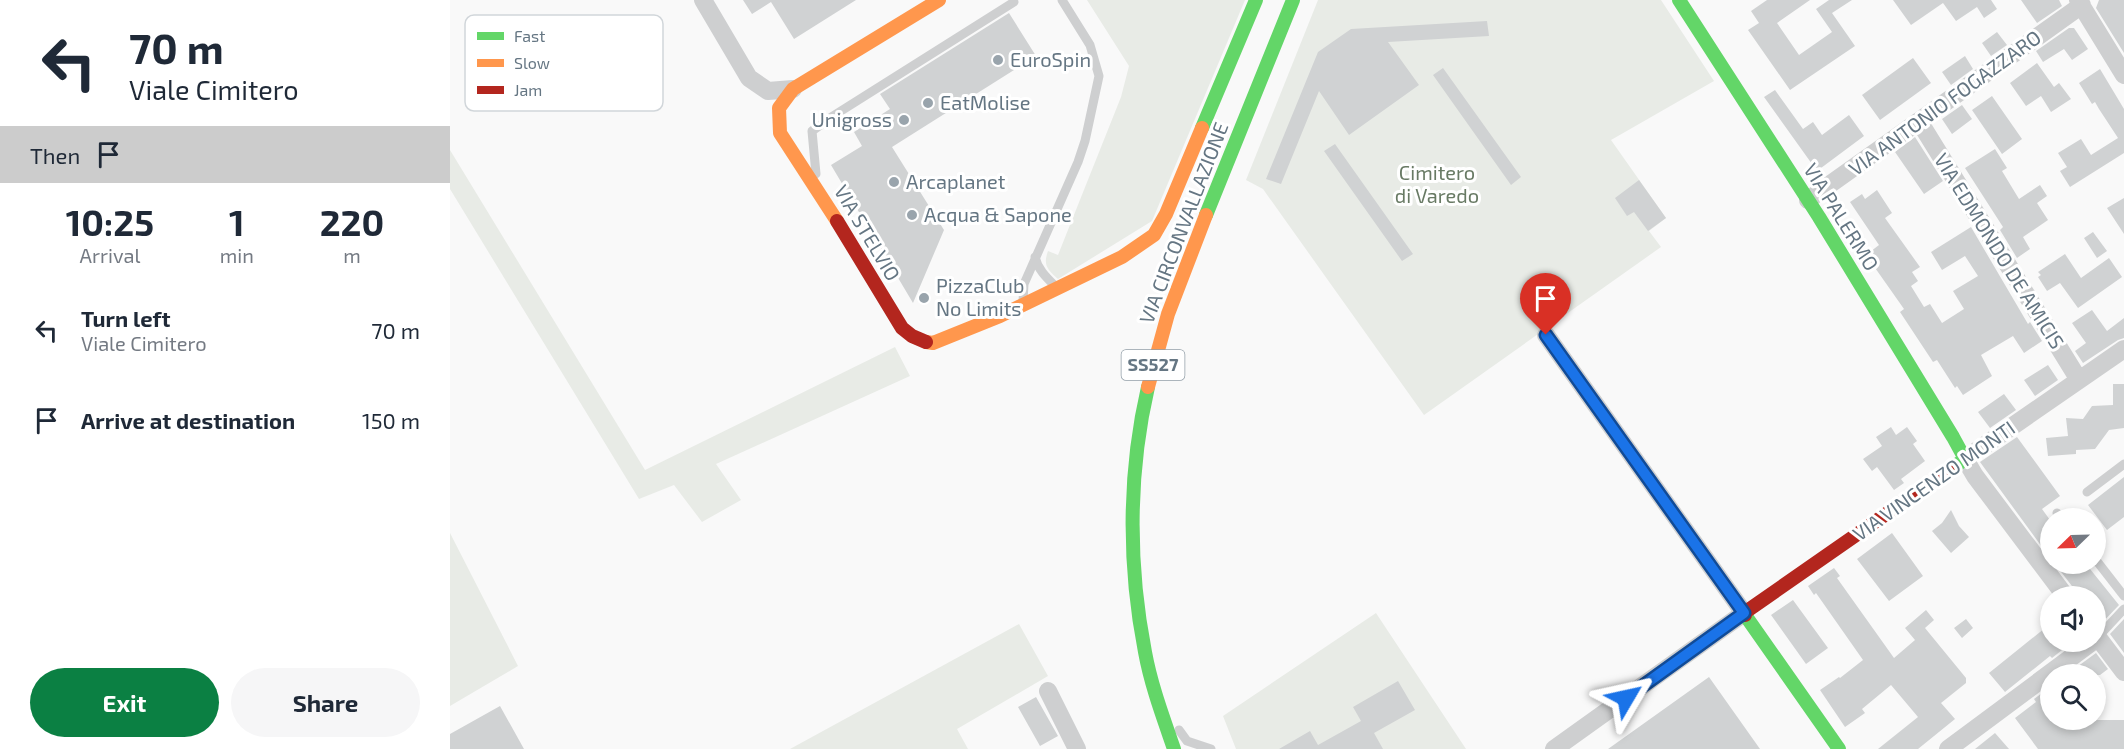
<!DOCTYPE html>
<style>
body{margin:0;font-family:"Exo 2",sans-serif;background:#f6f6f7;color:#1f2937;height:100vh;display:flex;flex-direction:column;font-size:22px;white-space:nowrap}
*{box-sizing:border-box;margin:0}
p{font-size:20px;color:#747a83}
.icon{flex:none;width:33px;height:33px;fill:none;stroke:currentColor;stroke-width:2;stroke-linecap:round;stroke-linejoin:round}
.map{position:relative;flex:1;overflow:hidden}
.panel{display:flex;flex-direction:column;background:#fff;width:450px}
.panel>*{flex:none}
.hud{background:#fff;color:#1f2937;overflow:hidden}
.needle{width:39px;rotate:247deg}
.controls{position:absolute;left:1590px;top:508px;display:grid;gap:12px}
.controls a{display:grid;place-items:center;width:66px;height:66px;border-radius:50%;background:#fff;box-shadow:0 3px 9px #0003;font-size:30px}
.pin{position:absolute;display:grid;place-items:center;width:51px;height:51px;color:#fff;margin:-62px -26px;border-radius:50% 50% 50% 0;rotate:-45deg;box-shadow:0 0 6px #0007}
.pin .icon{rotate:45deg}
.me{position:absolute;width:66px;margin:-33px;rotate:54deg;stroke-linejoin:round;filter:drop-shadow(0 0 4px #0008)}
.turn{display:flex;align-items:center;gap:21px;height:126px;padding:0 30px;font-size:27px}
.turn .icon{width:78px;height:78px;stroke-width:2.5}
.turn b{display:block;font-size:42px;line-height:51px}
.then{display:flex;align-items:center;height:57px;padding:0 30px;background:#0003;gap:12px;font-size:22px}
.eta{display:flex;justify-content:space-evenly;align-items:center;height:102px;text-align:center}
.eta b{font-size:36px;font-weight:700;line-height:42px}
.action{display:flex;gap:12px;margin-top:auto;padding:12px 30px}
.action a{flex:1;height:69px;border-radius:36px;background:#0b8043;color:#fff;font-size:24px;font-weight:700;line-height:69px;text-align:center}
.action a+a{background:#f6f6f7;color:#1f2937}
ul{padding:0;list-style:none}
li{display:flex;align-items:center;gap:18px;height:90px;padding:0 30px}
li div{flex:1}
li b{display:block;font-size:22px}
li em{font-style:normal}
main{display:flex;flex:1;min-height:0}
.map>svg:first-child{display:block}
.green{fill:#e8ebe6}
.building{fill:#d0d2d3}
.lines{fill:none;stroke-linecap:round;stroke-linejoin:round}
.lane{stroke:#cecfd0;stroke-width:9}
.street{stroke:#cecfd0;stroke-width:18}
.fast{stroke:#63d668;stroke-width:14}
.slow{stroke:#ff974d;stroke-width:14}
.jam{stroke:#b3261e;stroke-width:14}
.route-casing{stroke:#114b97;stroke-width:15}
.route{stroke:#1a73e8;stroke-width:10}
.poi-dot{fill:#99a4ac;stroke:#fff;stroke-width:2}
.labels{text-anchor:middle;stroke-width:6;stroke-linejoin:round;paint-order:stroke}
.shield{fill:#fff;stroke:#939fa8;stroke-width:1.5}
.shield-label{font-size:18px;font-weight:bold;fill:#657683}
.poi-label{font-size:20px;fill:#657683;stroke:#fff;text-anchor:start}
.street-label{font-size:20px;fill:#657683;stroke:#fff}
.park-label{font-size:20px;fill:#687a64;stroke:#fff}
.key{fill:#fff;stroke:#d1d6da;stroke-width:1.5}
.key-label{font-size:16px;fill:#657683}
</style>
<main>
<section class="panel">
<div class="hud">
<div class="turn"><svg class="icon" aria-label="left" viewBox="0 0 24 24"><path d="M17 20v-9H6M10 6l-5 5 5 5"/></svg><div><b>70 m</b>Viale Cimitero</div></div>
<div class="then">Then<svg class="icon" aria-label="arrive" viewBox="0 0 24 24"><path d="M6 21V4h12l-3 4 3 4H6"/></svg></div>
</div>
<div class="eta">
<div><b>10:25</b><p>Arrival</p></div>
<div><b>1</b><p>min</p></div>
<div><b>220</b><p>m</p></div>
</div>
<ul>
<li><svg class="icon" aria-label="left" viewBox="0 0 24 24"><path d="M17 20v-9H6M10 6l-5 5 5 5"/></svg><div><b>Turn left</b><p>Viale Cimitero</p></div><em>70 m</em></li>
<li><svg class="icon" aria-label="arrive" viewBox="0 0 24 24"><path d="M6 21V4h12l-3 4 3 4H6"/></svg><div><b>Arrive at destination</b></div><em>150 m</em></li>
</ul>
<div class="action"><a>Exit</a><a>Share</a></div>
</section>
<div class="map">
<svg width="1674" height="749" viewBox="0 0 1674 749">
<rect width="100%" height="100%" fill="#f9f9f9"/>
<path class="green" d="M 637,0 L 795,0 L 702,221 L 608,279 C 597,269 593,265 598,251 L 608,255 L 671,97 L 679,66 Z
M 868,0 L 1211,0 L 1264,81 L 1161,140 L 1216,218 L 1199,231 L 1211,247 L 974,415 L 813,189 L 796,180 Z
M 0,150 L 195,470 L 445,347 L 460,376 L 266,464 L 291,500 L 252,522 L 224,485 L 189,499 L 0,189 Z
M 0,533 L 68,666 L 0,706 Z
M 926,613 L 1016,749 L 786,749 L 773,716 Z
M 569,624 L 598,676 L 507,729 L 518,749 L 340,749 Z"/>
<path class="building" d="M 293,0 L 406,0 L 344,39 L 321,2 L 302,14 Z
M 1317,0 L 1360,0 L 1327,23 L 1349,55 L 1382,32 L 1366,9 L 1379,0 L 1402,0 L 1382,13 L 1405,46 L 1340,90 L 1298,30 L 1309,23 L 1301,11 Z
M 1443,0 L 1541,0 L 1547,9 L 1534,18 L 1527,7 L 1506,21 L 1493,3 L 1461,25 Z
M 1571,0 L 1609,0 L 1612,6 L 1587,23 Z
M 1649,0 L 1674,0 L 1674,53 L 1646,8 Z
M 559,13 L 586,56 L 442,147 L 494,230 L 463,303 L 381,165 L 412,146 L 404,132 L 440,109 L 430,94 Z
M 1037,21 L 1039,36 L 938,42 L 969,85 L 899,135 L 869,91 L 831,184 L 816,179 L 868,52 L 901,29 Z
M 1619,28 L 1624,28 L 1638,49 L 1622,60 L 1614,49 L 1593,62 L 1586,51 Z
M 1547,32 L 1557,45 L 1541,56 L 1532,43 Z
M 1515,56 L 1523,69 L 1501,85 L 1492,72 Z
M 1463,58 L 1481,83 L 1430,120 L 1412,95 Z
M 1587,63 L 1604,87 L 1609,83 L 1621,99 L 1601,112 L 1591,96 L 1576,106 L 1560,83 Z
M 993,68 L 1071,177 L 1061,185 L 983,75 Z
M 1650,69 L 1674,109 L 1674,153 L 1620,187 L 1610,171 L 1617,167 L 1608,153 L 1631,139 L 1641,155 L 1668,138 L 1649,109 L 1645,102 L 1642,104 L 1629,83 Z
M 1325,90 L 1353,129 L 1363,122 L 1372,135 L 1399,115 L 1414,136 L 1367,171 L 1314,97 Z
M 1542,96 L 1572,139 L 1552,154 L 1522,110 Z
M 1512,105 L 1522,119 L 1502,134 L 1492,119 Z
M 1465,137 L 1493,181 L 1474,194 L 1445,152 Z
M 885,144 L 963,254 L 952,261 L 874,151 Z
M 1545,149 L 1557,168 L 1552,171 L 1569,199 L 1590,185 L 1597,196 L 1587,203 L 1598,220 L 1573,237 L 1580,249 L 1567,258 L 1550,230 L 1553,227 L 1515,168 Z
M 1189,180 L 1216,218 L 1198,231 L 1184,212 L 1177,216 L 1165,198 Z
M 1427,190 L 1442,213 L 1435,218 L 1470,267 L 1462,272 L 1468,281 L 1461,286 L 1474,307 L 1480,304 L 1492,323 L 1514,309 L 1503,291 L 1528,276 L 1515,256 L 1492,270 L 1481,252 L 1521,227 L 1578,324 L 1580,322 L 1592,341 L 1574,353 L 1563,336 L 1531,355 L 1542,376 L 1513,395 L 1507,386 L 1505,388 L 1487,360 L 1483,362 L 1450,312 L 1454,309 L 1416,255 L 1429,245 L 1400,202 L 1412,194 L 1415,199 Z
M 1674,198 L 1674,234 L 1657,208 Z
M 1643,232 L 1657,251 L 1647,258 L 1634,238 Z
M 1615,254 L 1631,278 L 1659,258 L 1672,277 L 1628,308 L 1610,283 L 1597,291 L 1588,277 L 1591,275 L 1588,272 Z
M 1642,310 L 1657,331 L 1674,318 L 1674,338 L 1668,340 L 1633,363 L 1625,351 L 1636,343 L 1622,323 Z
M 1598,365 L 1608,380 L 1585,396 L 1574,380 Z
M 1663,384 L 1674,384 L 1674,428 L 1659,430 L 1645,449 L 1626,450 L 1626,454 L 1598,456 L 1596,438 L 1618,436 L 1616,418 L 1633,419 L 1642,406 L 1663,405 Z
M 1554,394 L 1566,410 L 1540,428 L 1528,412 Z
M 1441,427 L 1446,435 L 1457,427 L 1467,441 L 1463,444 L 1475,461 L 1451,479 L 1454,483 L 1444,490 L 1427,467 L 1422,471 L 1413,459 L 1432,446 L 1426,437 Z
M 1567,437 L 1610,496 L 1592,509 L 1600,520 L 1600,558 L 1530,462 Z
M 1674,477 L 1674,517 L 1657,530 L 1638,505 Z
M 1501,510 L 1509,526 L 1519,537 L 1501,553 L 1482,531 L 1492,523 Z
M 1442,533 L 1473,576 L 1439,601 L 1407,559 Z
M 1605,564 L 1636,564 L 1669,605 L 1650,625 L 1646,624 L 1646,597 L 1627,597 L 1625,590 Z
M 1384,568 L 1390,576 L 1387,578 L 1444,658 L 1465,640 L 1455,628 L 1476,610 L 1484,620 L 1475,628 L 1516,678 L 1516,683 L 1491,703 L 1505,719 L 1468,749 L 1428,749 L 1468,717 L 1441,685 L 1412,709 L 1415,713 L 1395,727 L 1370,690 L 1389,677 L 1390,678 L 1413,660 L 1366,593 L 1364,595 L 1358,586 Z
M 1343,600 L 1378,648 L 1356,664 L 1321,615 Z
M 1516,619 L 1523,628 L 1512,638 L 1504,628 Z
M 1674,619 L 1674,653 L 1660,634 Z
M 1600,624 L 1600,642 L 1622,642 L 1602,658 L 1600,656 L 1555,692 L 1539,673 Z
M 1646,653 L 1658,669 L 1650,675 L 1616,675 Z
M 1259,677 L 1310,749 L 1158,749 Z
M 948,681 L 965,710 L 924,733 L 933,749 L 829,749 L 860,731 L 868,745 L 911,721 L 903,707 Z
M 1600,687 L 1600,720 L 1674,720 L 1674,749 L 1588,749 L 1565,718 L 1586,702 L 1584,699 Z
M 586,697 L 608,736 L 590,746 L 568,707 Z
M 50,706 L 74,749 L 0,749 L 0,734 Z
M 1545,733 L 1559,749 L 1525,749 Z"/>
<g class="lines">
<path class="lane" d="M 366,174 L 362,131 L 383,116 L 564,2
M 585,257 C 588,270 597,278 606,287
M 573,301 L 574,284 L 628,162 L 635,141 L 649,76 L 640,45 L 612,0
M 1637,492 L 1674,464
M 1607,513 L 1612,519
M 1646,560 L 1674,596
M 1647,638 L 1674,609
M 729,730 L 737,741 L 761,749"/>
<path class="street" d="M 253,0 L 299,78 L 318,91 L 343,89
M 1628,0 L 1674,75
M 1469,121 L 1629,380
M 1358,200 L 1632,5
M 1096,335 L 1294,613 L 1104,749
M 1616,597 L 1525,476 L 1515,459 L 1674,349
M 1646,635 L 1674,672
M 598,691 L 627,749
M 1498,749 L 1642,642"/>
<path class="fast" d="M 1229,0 L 1369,217 L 1503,437 L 1515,459 L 1498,471
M 752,128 L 806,0
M 756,215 L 843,0
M 698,387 C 678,473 678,565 695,652 C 701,685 713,717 724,749
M 1295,615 L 1389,749"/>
<path class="slow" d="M 387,221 L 330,133 L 329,108 L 343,89 L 489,0
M 476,342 L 483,343 L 550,316 L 672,257 L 704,235 L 716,214 L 752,128
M 698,387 L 718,314 L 756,215"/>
<path class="jam" d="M 387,221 L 452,328 L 462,336 L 476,342
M 1295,615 L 1294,613 L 1498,471"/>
</g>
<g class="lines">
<defs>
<path id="route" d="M 1096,335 L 1294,613 L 1176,698"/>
</defs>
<use href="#route" class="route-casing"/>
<use href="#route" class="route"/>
</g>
<g class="poi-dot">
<circle cx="548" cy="60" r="6"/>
<circle cx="478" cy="103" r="6"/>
<circle cx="454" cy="120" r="6"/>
<circle cx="444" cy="182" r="6"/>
<circle cx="462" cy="215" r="6"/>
<circle cx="474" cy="298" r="6"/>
</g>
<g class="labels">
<rect class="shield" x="671.5" y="350" width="63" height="30" rx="4.5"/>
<g class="shield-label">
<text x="703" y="371">SS527</text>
</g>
<g class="poi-label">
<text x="560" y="67">EuroSpin</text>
<text x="490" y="110">EatMolise</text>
<text x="442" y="127" text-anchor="end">Unigross</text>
<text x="456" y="189">Arcaplanet</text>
<text x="474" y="222">Acqua &amp; Sapone</text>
<text x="486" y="293">PizzaClub<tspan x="486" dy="23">No Limits</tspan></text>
</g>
<g class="street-label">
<text transform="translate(1495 103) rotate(-36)" y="7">VIA ANTONIO FOGAZZARO</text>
<text transform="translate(1391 217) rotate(58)" y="7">VIA PALERMO</text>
<text transform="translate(734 223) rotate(-69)" y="7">VIA CIRCONVALLAZIONE</text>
<text transform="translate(417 233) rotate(59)" y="7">VIA STELVIO</text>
<text transform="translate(1549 251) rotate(58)" y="7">VIA EDMONDO DE AMICIS</text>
<text transform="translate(1484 481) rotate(-35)" y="7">VIA VINCENZO MONTI</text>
</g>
<g class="park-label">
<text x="987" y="180">Cimitero<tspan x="987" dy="23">di Varedo</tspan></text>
</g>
</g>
<rect x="15" y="15" width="198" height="96" rx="9" class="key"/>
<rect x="27" y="32" width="27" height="8" fill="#63d668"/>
<rect x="27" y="59" width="27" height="8" fill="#ff974d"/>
<rect x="27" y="86" width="27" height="8" fill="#b3261e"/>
<g class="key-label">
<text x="64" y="42">Fast</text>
<text x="64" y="69">Slow</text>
<text x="64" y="96">Jam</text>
</g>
</svg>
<div class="controls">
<a><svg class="needle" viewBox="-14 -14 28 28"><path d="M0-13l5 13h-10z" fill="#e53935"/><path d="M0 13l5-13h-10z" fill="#747a83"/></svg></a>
<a><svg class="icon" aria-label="sound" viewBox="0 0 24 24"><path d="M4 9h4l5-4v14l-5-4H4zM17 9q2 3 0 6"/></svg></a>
<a><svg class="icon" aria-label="search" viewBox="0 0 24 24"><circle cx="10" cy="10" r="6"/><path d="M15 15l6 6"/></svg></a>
</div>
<div class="pin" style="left:1096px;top:335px;background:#d93025"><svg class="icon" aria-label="arrive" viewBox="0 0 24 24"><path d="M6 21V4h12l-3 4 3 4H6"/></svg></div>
<svg class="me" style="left:1176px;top:698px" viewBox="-20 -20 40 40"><path d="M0-17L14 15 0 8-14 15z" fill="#1a73e8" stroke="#fff" stroke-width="4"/></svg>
</div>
</main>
